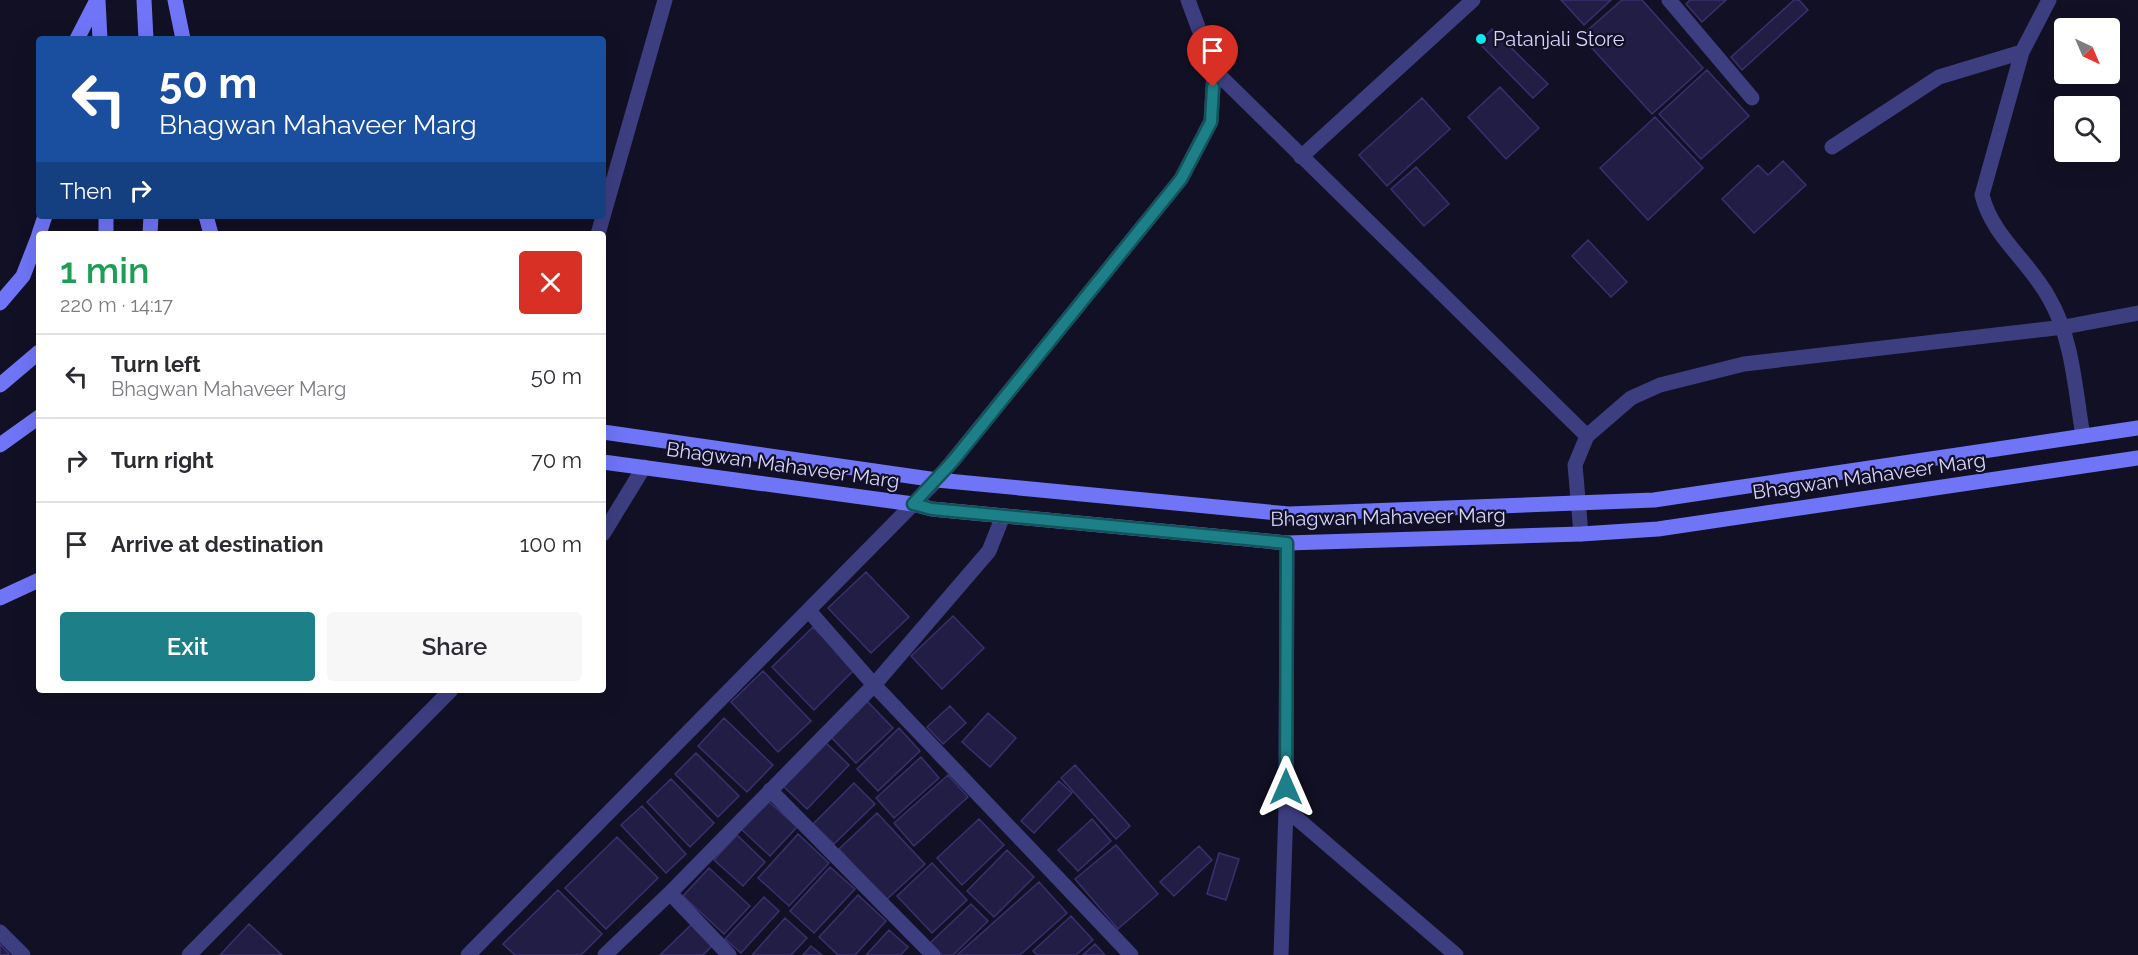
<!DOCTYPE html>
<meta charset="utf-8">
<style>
body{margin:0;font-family:Raleway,sans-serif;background:#f7f7f7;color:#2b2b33;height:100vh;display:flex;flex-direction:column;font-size:22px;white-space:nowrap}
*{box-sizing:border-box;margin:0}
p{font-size:20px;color:#7c7c81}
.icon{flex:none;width:33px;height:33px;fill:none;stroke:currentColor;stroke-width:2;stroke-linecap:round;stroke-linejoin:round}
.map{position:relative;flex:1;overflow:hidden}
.side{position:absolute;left:36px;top:231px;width:570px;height:462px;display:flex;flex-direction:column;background:#fff;border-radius:6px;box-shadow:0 6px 24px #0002}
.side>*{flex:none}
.hud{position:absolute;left:36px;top:36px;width:570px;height:183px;border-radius:6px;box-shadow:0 6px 24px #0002;background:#1a4fa0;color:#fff;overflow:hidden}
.needle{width:39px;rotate:136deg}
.fabs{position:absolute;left:2054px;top:18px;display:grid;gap:12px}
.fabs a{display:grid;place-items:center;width:66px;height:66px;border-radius:6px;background:#fff;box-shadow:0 6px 24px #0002;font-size:30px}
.pin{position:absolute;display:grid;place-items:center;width:51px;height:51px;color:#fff;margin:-62px -26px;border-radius:50% 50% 50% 0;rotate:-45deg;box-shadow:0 0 6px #0007}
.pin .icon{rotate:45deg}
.me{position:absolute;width:66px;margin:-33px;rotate:0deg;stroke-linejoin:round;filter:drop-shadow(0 0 4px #0008)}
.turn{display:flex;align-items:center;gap:21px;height:126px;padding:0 24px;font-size:27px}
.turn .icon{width:78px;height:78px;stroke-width:2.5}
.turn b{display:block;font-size:42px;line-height:51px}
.then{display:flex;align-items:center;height:57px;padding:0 24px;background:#0003;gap:12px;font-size:22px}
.round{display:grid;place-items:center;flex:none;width:63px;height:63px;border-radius:6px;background:#f7f7f7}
.overview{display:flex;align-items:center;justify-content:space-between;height:102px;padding:0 24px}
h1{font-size:36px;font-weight:600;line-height:45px;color:#1e9e55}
.primary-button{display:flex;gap:12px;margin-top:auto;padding:12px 24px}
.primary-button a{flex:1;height:69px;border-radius:6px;background:#1d8088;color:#fff;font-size:24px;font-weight:600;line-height:69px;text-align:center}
.primary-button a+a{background:#f7f7f7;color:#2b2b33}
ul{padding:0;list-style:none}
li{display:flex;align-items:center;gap:18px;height:84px;padding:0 24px;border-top:2px solid #e1e1e2}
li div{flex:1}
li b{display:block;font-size:22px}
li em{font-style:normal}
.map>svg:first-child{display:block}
.building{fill:#221d44;stroke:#39306e;stroke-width:1.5}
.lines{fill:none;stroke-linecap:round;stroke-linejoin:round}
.lane{stroke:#3d3e80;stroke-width:15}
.street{stroke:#3d3e80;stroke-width:15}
.secondary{stroke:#7075f8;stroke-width:15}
.route-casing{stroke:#135358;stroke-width:15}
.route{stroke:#1d8088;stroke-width:10}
.poi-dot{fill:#0ce8f1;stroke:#121024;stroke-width:2}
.labels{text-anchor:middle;stroke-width:4.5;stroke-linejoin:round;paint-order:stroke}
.poi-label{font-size:20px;fill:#d7d4fd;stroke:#121024;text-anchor:start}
.street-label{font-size:20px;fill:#d7d4fd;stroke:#121024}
</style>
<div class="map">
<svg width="2138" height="955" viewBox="0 0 2138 955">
<rect width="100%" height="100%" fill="#121024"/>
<path class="building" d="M 1561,0 L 1611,0 L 1584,25 Z
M 1622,0 L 1642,0 L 1703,68 L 1652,114 L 1581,36 Z
M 1690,0 L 1726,0 L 1702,22 L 1686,4 Z
M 1794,0 L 1799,0 L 1808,10 L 1742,70 L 1731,57 Z
M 1492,29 L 1548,84 L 1533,98 L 1479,43 Z
M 1707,70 L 1749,116 L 1701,159 L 1659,114 Z
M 1500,87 L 1539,128 L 1506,159 L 1468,117 Z
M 1422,98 L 1450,129 L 1387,186 L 1359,155 Z
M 1655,117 L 1703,168 L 1648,220 L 1600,168 Z
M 1783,161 L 1806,185 L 1754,233 L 1722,199 L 1758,165 L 1768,175 Z
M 1416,167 L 1449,204 L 1424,226 L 1391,189 Z
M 1588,240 L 1627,282 L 1611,297 L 1572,256 Z
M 866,572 L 909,617 L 871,653 L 828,608 Z
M 953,616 L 984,648 L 942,689 L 911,656 Z
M 813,627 L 855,669 L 814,710 L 772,667 Z
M 763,671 L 811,721 L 778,752 L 731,702 Z
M 867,701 L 893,728 L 856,763 L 830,736 Z
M 950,706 L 966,723 L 943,744 L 927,727 Z
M 988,713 L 1016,738 L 990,767 L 962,742 Z
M 724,718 L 773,765 L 747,792 L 698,746 Z
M 899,728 L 920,751 L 878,791 L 857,769 Z
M 823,740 L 849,765 L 807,809 L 781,784 Z
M 696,753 L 739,796 L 718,817 L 675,774 Z
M 921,757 L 939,778 L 894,818 L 876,798 Z
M 1075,765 L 1130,826 L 1116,839 L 1061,778 Z
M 948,775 L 968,797 L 914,846 L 894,823 Z
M 671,779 L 714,823 L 690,847 L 647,802 Z
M 1059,781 L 1072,793 L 1034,833 L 1021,821 Z
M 854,783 L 875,804 L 834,844 L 813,824 Z
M 767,800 L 797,827 L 770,856 L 741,829 Z
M 642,806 L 686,854 L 666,873 L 621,825 Z
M 877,813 L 925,864 L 886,900 L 839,849 Z
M 979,819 L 1004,845 L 962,885 L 937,858 Z
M 1092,819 L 1111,841 L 1078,871 L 1058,850 Z
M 798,834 L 829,863 L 789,906 L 758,878 Z
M 737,835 L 765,862 L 743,886 L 714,860 Z
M 617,837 L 658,878 L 606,929 L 565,888 Z
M 1116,845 L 1158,894 L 1118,929 L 1075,879 Z
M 1199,846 L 1212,860 L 1174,896 L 1160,882 Z
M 1007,850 L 1034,877 L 994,917 L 967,891 Z
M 1219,853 L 1239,859 L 1226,900 L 1207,894 Z
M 932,863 L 967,900 L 932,933 L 897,896 Z
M 830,867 L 855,889 L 814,933 L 790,911 Z
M 709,868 L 750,906 L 724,934 L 683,896 Z
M 1039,882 L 1067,913 L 1020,955 L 957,955 Z
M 558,890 L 602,934 L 581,955 L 515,955 L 503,944 Z
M 858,895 L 886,921 L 855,955 L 838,955 L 819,937 Z
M 764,897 L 779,911 L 741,953 L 725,939 Z
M 971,904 L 988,921 L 953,955 L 942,955 L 930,943 Z
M 1071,916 L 1093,940 L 1076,955 L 1037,955 L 1033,951 Z
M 785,918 L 807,938 L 791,955 L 752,955 Z
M 249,924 L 282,955 L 220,955 Z
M 692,924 L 713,945 L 703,955 L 660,955 Z
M 889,930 L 908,947 L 901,955 L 866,955 Z
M 0,944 L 10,955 L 0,955 Z
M 1095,944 L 1105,955 L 1083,955 Z
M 811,946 L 822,955 L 803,955 Z"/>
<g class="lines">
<path class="lane" d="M 2049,0 L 2022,52 L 1982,195 C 1992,236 2029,261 2049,298 C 2073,339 2075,390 2083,436
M 1832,147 L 1939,77 L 2022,52
M 1286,809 L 1456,955"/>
<path class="street" d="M 1669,0 L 1752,98
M 1214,70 L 1587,436
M 1301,157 L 1473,0
M 598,234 L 665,0
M 603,534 L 644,467
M 1581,534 L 1575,465 L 1587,436 L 1631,398 L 1660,385 L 1744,364 L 2064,327 L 2138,313
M 810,612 L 874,685 L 1131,955
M 770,790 L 933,955
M 670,893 L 729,955
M 0,932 L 23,955
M 189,955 L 451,690
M 468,955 L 937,480 L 1181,179 L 1211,121 L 1214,70 L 1188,0
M 605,955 L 670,893 L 874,685 L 989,551 L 1003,516
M 1281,955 L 1286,809 L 1287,543"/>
<path class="secondary" d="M 98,0 L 100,39
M 144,0 L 146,39
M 175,0 L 183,39
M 77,39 L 97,0
M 206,216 L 211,234
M 39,234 L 45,216
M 106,234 L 106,216
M 150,234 L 151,216
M 0,303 L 23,276 L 39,235
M 0,385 L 39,352
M 603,432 L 937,480 L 1289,514 L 1654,500 L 2138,428
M 0,445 L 39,417
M 603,462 L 913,504 L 932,509 L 1287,543 L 1581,534 L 1658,529 L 2138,458
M 0,598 L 39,580"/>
</g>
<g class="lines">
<defs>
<path id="route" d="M 1213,87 L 1211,122 L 1181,179 L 953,461 L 913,504 L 932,509 L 1287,543 L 1286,787"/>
</defs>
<use href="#route" class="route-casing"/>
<use href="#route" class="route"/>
</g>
<circle class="poi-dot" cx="1481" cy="39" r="6"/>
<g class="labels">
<g class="poi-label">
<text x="1493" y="46">Patanjali Store</text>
</g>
<g class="street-label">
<text transform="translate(783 465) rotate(8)" y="7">Bhagwan Mahaveer Marg</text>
<text transform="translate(1869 476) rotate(-8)" y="7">Bhagwan Mahaveer Marg</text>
<text transform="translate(1388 517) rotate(-1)" y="7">Bhagwan Mahaveer Marg</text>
</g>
</g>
</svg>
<div class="fabs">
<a><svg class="needle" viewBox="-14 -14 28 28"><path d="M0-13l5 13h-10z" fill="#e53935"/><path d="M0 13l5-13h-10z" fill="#7c7c81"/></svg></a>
<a><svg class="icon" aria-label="search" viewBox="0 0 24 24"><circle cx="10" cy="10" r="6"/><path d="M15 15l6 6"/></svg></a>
</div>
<div class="pin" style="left:1213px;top:87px;background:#d93025"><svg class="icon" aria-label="arrive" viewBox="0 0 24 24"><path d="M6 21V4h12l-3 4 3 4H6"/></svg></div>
<svg class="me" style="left:1286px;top:787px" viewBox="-20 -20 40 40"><path d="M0-17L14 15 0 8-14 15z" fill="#1d8088" stroke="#fff" stroke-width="4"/></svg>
<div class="hud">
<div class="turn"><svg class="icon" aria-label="left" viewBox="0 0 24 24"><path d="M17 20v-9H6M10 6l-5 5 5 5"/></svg><div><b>50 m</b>Bhagwan Mahaveer Marg</div></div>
<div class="then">Then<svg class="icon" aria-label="right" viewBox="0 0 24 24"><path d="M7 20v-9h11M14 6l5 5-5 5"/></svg></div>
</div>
<section class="side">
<div class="overview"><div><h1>1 min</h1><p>220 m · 14:17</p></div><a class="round" style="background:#d93025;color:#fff"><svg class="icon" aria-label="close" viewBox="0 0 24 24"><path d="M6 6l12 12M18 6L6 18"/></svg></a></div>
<ul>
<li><svg class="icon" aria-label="left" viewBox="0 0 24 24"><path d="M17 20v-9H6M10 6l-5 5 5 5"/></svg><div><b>Turn left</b><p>Bhagwan Mahaveer Marg</p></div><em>50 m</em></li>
<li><svg class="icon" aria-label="right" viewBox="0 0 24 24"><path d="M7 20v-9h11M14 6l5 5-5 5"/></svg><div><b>Turn right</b></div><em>70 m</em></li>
<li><svg class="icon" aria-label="arrive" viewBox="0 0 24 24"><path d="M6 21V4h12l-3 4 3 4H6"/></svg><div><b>Arrive at destination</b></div><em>100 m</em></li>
</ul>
<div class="primary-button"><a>Exit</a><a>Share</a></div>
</section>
</div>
